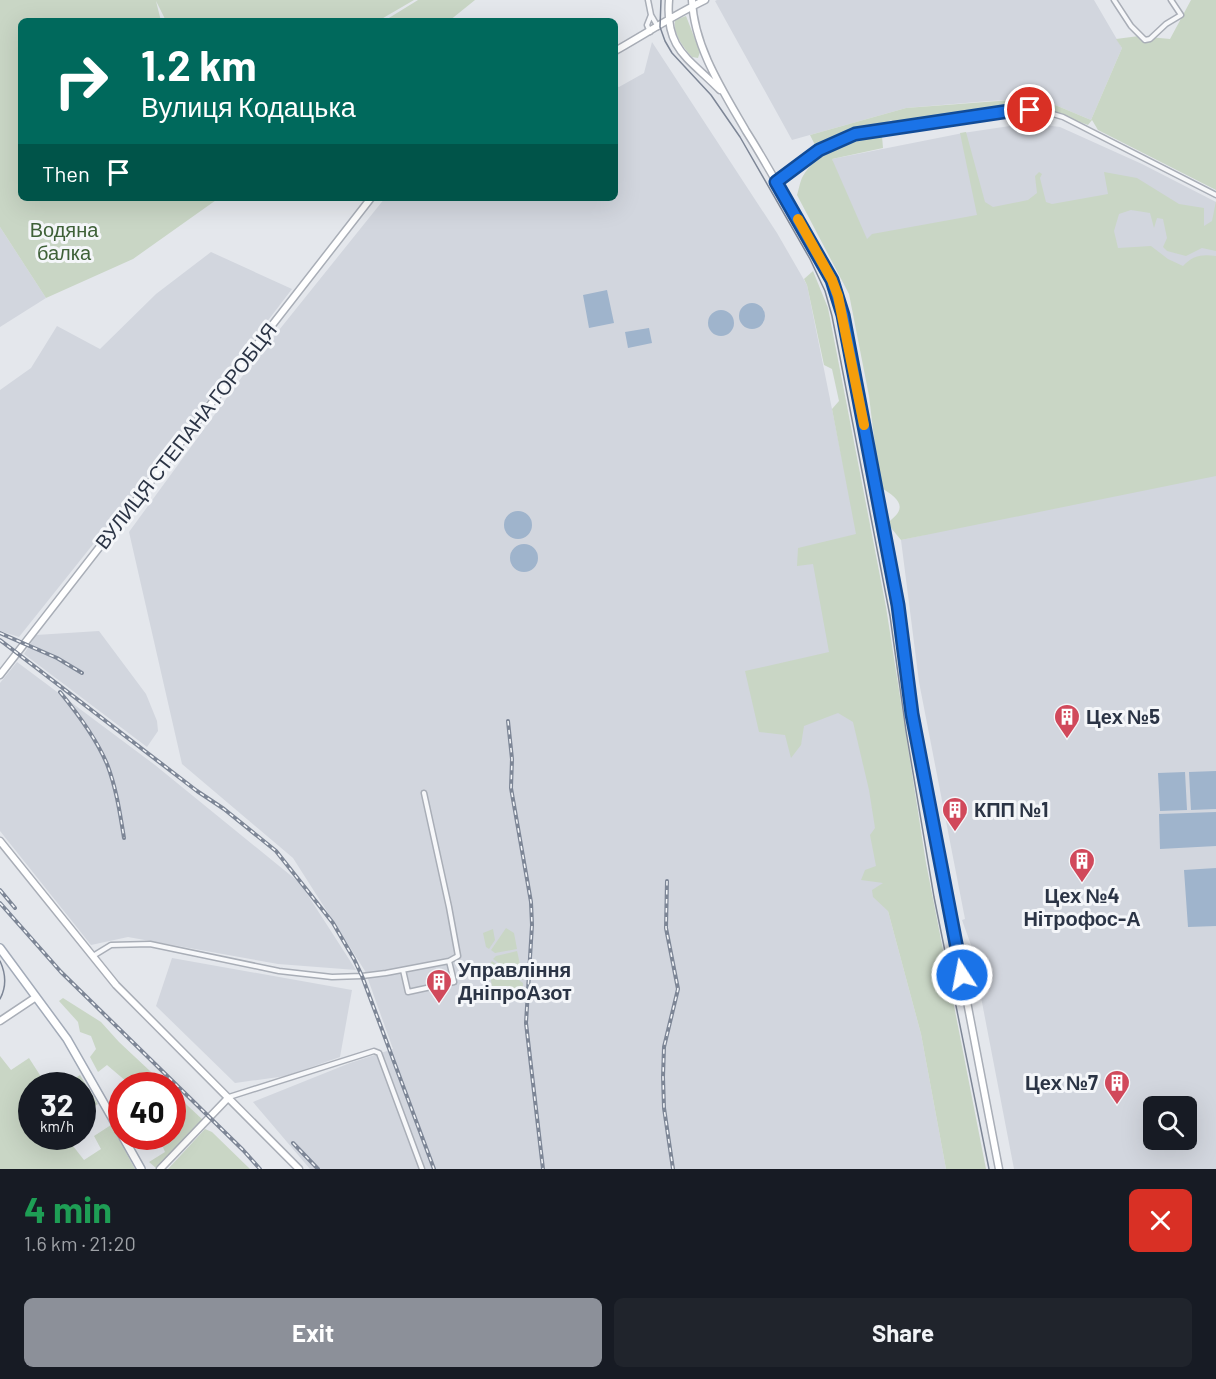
<!DOCTYPE html>
<meta charset="utf-8">
<style>
body{margin:0;font-family:Barlow,sans-serif;background:#20242c;color:#f1f3f6;height:100vh;display:flex;flex-direction:column;font-size:22px;white-space:nowrap}
*{box-sizing:border-box;margin:0}
p{font-size:20px;color:#9ea1a6}
.icon{flex:none;width:33px;height:33px;fill:none;stroke:currentColor;stroke-width:2;stroke-linecap:round;stroke-linejoin:round}
.map{position:relative;height:1169px;overflow:hidden}
.sheet{display:flex;flex-direction:column;background:#171b24;flex:1}
.sheet>*{flex:none}
.banner{position:absolute;left:18px;top:18px;width:600px;height:183px;border-radius:9px;box-shadow:0 6px 24px #0002;background:#00695c;color:#fff;overflow:hidden}
.buttons{position:absolute;left:1143px;top:1096px;display:grid;gap:12px}
.buttons a{display:grid;place-items:center;width:54px;height:54px;border-radius:9px;background:#171b24;box-shadow:0 6px 24px #0002;font-size:30px}
.speed{position:absolute;left:18px;top:1072px;display:flex;gap:12px;font-size:30px;font-weight:700;text-align:center}
.speed>*{display:grid;place-content:center;width:78px;height:78px;border-radius:50%;background:#171b24;box-shadow:0 6px 24px #0002;line-height:1}
.speed small{font-size:15px;font-weight:400}
.speed .limit{border:9px solid #d22;background:#fff;color:#111}
.pin{position:absolute;display:grid;place-items:center;width:51px;height:51px;color:#fff;margin:-26px;border:3px solid #fff;border-radius:50%;box-shadow:0 2px 6px #0007}
.me{position:absolute;width:66px;margin:-33px;rotate:349deg;stroke-linejoin:round;filter:drop-shadow(0 0 4px #0008)}
.turn{display:flex;align-items:center;gap:21px;height:126px;padding:0 24px;font-size:27px}
.turn .icon{width:78px;height:78px;stroke-width:2.5}
.turn b{display:block;font-size:42px;line-height:51px}
.then{display:flex;align-items:center;height:57px;padding:0 24px;background:#0003;gap:12px;font-size:22px}
.round{display:grid;place-items:center;flex:none;width:63px;height:63px;border-radius:9px;background:#20242c}
.summary{display:flex;align-items:center;justify-content:space-between;height:102px;padding:0 24px}
h1{font-size:36px;font-weight:700;line-height:45px;color:#1e9e55}
.button{display:flex;gap:12px;margin-top:auto;padding:12px 24px}
.button a{flex:1;height:69px;border-radius:9px;background:#8c9099;color:#fff;font-size:24px;font-weight:700;line-height:69px;text-align:center}
.button a+a{background:#20242c;color:#f1f3f6}
.map>svg:first-child{display:block}
.built{fill:#d2d6de;fill-rule:evenodd}
.green{fill:#c9d6c5}
.water{fill:#9fb4cc}
.lines{fill:none;stroke-linecap:round;stroke-linejoin:round}
.street-casing{stroke:#a9aeb7;stroke-width:7}
.secondary-casing{stroke:#a9aeb7;stroke-width:9}
.primary-casing{stroke:#a3abb8;stroke-width:10}
.street{stroke:#f7f8fa;stroke-width:4}
.secondary{stroke:#fff;stroke-width:6}
.primary{stroke:#fff;stroke-width:7}
.tram{stroke:#7d8696;stroke-width:1.5}
.rail-casing{stroke:#7d8696;stroke-width:4}
.rail{stroke:#f4f6f9;stroke-width:1.5;stroke-dasharray:4.5;stroke-linecap:butt}
.route-casing{stroke:#114b97;stroke-width:15}
.route{stroke:#1a73e8;stroke-width:10}
.slow{stroke:#f59e0b;stroke-width:10}
.labels{text-anchor:middle;stroke-width:6;stroke-linejoin:round;paint-order:stroke}
.park-label{font-size:20px;fill:#3f6138;stroke:#f4f6f9}
.street-label{font-size:20px;fill:#2b3445;stroke:#f4f6f9}
.poi-label{font-size:20px;font-weight:bold;fill:#2b3445;stroke:#f4f6f9;text-anchor:start}
</style>
<div class="map">
<svg width="1216" height="1169" viewBox="0 0 1216 1169">
<rect width="100%" height="100%" fill="#e4e7ec"/>
<path class="built" d="M 717,0 L 1094,0 L 1122,48 L 1091,120 L 1048,102 L 1024,99 L 989,101 L 906,108 L 792,140 L 715,1 Z
M 652,42 L 777,233 L 807,285 L 857,533 L 888,911 L 921,1034 L 946,1169 L 310,1169 L 253,1102 L 350,1063 L 393,1049 L 365,971 L 293,858 L 182,764 L 129,532 L 247,370 L 385,198 L 615,198 L 615,85 L 619,87 L 644,73 Z
M 1030,123 L 1060,127 L 1142,164 L 1216,202 L 1216,1169 L 1014,1169 L 971,945 L 962,920 L 965,919 L 919,682 L 901,540 L 924,535 L 832,159 L 963,133 ZM 1154,1107 L 1186,1107 L 1186,1140 L 1154,1140 Z
M 0,227 L 46,298 L 0,327 Z
M 211,252 L 292,289 L 189,424 L 19,637 L 0,631 L 0,390 L 31,368 L 57,326 L 100,349 L 156,294 Z
M 99,631 L 146,694 L 157,721 L 158,731 L 147,747 L 24,654 L 36,635 Z
M 17,662 L 155,765 L 300,883 L 356,970 L 278,964 L 128,937 L 91,945 L 0,831 L 0,683 Z
M 172,958 L 352,990 L 340,1057 L 286,1076 L 235,1083 L 156,1006 Z"/>
<path class="green" d="M 0,0 L 414,0 L 378,21 L 166,21 L 156,1 L 161,21 L 21,21 L 21,198 L 219,198 L 133,259 L 46,298 L 0,227 Z
M 418,0 L 475,0 L 449,21 L 384,21 Z
M 1191,0 L 1216,0 L 1216,190 L 1098,130 L 1092,120 L 1088,125 L 1044,109 L 1030,107 L 1013,106 L 915,124 L 898,124 L 891,120 C 878,128 863,128 848,133 C 837,137 827,143 817,149 L 810,135 L 906,108 L 1024,99 L 1048,102 L 1091,120 L 1122,48 L 1116,39 L 1139,36 L 1170,39 Z
M 686,16 L 700,52 L 698,58 L 692,57 C 683,47 673,34 675,20 Z
M 966,132 L 985,202 L 993,207 L 1028,200 L 1037,193 L 1035,176 L 1039,172 L 1042,174 L 1040,178 L 1046,202 L 1052,204 L 1108,194 L 1104,172 L 1137,178 L 1179,204 L 1204,208 L 1204,226 L 1212,221 L 1216,201 L 1216,251 L 1202,248 L 1186,256 L 1167,251 L 1163,247 L 1167,238 L 1163,219 L 1157,218 L 1154,228 L 1150,213 L 1131,210 L 1119,214 L 1114,231 L 1118,248 L 1151,246 L 1168,259 L 1183,266 C 1193,255 1203,254 1216,256 L 1216,476 L 901,540 L 887,523 C 910,507 898,498 880,487 L 869,396 L 849,294 L 797,195 C 799,189 800,181 803,176 C 815,154 858,132 882,136 L 883,148 L 832,159 L 867,239 L 872,234 L 977,215 L 960,133 Z
M 813,271 L 828,308 L 840,370 L 886,607 L 926,863 L 986,1169 L 946,1169 L 921,1034 L 888,911 L 873,897 L 872,890 L 883,883 L 861,880 L 865,870 L 876,866 L 870,835 L 875,828 L 869,790 L 853,722 L 838,713 L 804,726 L 801,745 L 791,758 L 785,735 L 759,732 L 745,671 L 829,652 L 813,564 L 797,566 L 798,548 L 856,534 L 832,409 L 839,401 L 832,369 L 824,365 L 807,285 L 804,279 Z
M 506,928 L 514,933 L 517,949 L 495,953 L 491,950 Z
M 493,929 L 495,940 L 489,949 L 486,947 L 483,933 Z
M 517,951 L 518,955 L 523,980 L 493,959 L 496,956 Z
M 492,961 L 523,983 L 523,989 L 516,992 L 493,995 L 489,965 Z
M 63,998 L 101,1022 L 119,1042 L 166,1086 L 127,1086 L 127,1082 L 107,1065 L 98,1072 L 90,1057 L 96,1049 L 91,1036 L 80,1032 L 78,1022 L 59,1001 Z
M 0,1056 L 11,1070 L 29,1058 L 47,1086 L 32,1086 L 32,1137 L 66,1137 L 84,1160 L 101,1149 L 94,1136 L 111,1125 L 135,1169 L 0,1169 Z
M 80,1075 L 98,1104 L 83,1113 L 82,1086 L 62,1086 Z
M 173,1092 L 203,1120 L 160,1166 L 156,1168 L 149,1162 L 165,1152 L 160,1140 L 172,1137 Z
M 205,1129 L 212,1132 L 250,1169 L 168,1169 Z"/>
<path class="water" d="M 607,290 L 614,323 L 589,328 L 583,295 Z
M739 316a13 13 0 1 1 26 0a13 13 0 1 1-26 0Z
M708 323a13 13 0 1 1 26 0a13 13 0 1 1-26 0Z
M 649,328 L 652,343 L 628,348 L 625,332 Z
M504 525a14 14 0 1 1 28 0a14 14 0 1 1-28 0Z
M510 558a14 14 0 1 1 28 0a14 14 0 1 1-28 0Z
M 1216,771 L 1216,809 L 1191,810 L 1189,772 Z
M 1185,772 L 1187,810 L 1160,811 L 1158,773 Z
M 1216,812 L 1216,846 L 1160,849 L 1159,814 Z
M 1216,868 L 1216,926 L 1188,927 L 1184,870 Z"/>
<g class="lines">
<defs>
<path id="street" d="M 648,0 L 651,15 L 647,25 L 650,32
M 1114,0 L 1131,26 L 1145,40 L 1150,39 L 1166,24 L 1181,15 L 1171,0
M 651,15 L 658,27
M 776,182 L 819,150 L 855,134 L 1016,110 L 1046,112 L 1063,117 L 1216,195
M 424,793 L 449,907 L 458,956 L 449,961
M 93,956 L 111,945 L 150,944 L 279,971 L 332,977 L 362,976 L 386,973 L 449,961 L 454,982 L 408,992 L 403,970
M 229,1097 L 374,1051 L 379,1053 L 422,1169"/>
<path id="secondary" d="M 669,0 C 665,50 689,58 720,90
M 692,0 C 694,47 723,91 746,131 C 764,159 780,189 797,218 C 812,243 827,269 838,296 L 898,605 L 912,714 L 999,1169
M 615,51 C 645,34 674,15 705,0
M 0,675 L 371,198
M 0,841 L 116,985 L 299,1169
M 0,1021 L 36,997
M 160,1169 L 228,1098"/>
<path id="primary" d="M 0,948 L 67,1039 L 122,1135
M 123,1137 L 141,1169"/>
</defs>
<use href="#street" class="street-casing"/>
<use href="#secondary" class="secondary-casing"/>
<use href="#primary" class="primary-casing"/>
<use href="#street" class="street"/>
<use href="#secondary" class="secondary"/>
<use href="#primary" class="primary"/>
<path class="tram" d="M 661,0 L 660,27 L 665,41 L 672,53 L 711,95 L 740,137 L 810,259 L 825,291 L 832,316 L 890,616 L 906,731 L 934,897 L 989,1169
M 0,961 C 6,974 7,986 0,999"/>
<defs>
<path id="rail" d="M 0,633 L 57,658 L 82,673
M 0,640 L 197,791 L 224,809 L 276,851 L 333,923 L 354,959 L 362,976 L 434,1169
M 60,692 C 78,714 96,738 107,764 C 116,787 120,813 124,838
M 508,721 L 512,759 L 511,788 L 531,902 L 532,925 L 526,1023 L 543,1169
M 667,881 L 666,928 L 678,989 L 664,1047 L 663,1077 L 664,1108 L 673,1169
M 0,890 L 15,908
M 0,903 L 61,972 L 243,1150 L 260,1169
M 293,1143 L 318,1169"/>
</defs>
<use href="#rail" class="rail-casing"/>
<use href="#rail" class="rail"/>
</g>
<g class="lines">
<defs>
<path id="route" d="M 962,975 L 912,714 L 898,605 L 843,315 L 832,280 L 776,182 L 819,150 L 855,134 L 1016,110 L 1030,110"/>
</defs>
<use href="#route" class="route-casing"/>
<use href="#route" class="route"/>
<path class="slow" d="M 798,219 L 832,280 L 838,296 L 864,425"/>
</g>
<defs>
<symbol id="building-pin" viewBox="-11 -11 22 30"><path d="M0 17L-7.5 6A9.5 9.5 0 1 1 7.5 6Z" fill="#d1495b" stroke="#f4f6f9"/><path d="M-4-6H4V6H1V3H-1V6H-4ZM-2.5-4.3h1.7v1.8h-1.7ZM.8-4.3h1.7v1.8H.8ZM-2.5-1h1.7V.8h-1.7ZM.8-1h1.7V.8H.8Z" fill="#fff"/></symbol>
</defs>
<g fill-rule="evenodd">
<use href="#building-pin" x="1052" y="702" width="30" height="40"/>
<use href="#building-pin" x="940" y="795" width="30" height="40"/>
<use href="#building-pin" x="1067" y="846" width="30" height="40"/>
<use href="#building-pin" x="424" y="967" width="30" height="40"/>
<use href="#building-pin" x="1102" y="1068" width="30" height="40"/>
</g>
<g class="labels">
<g class="park-label">
<text x="64" y="237">Водяна<tspan x="64" dy="23">балка</tspan></text>
</g>
<g class="street-label">
<text transform="translate(186 436) rotate(-52)" y="7">ВУЛИЦЯ СТЕПАНА ГОРОБЦЯ</text>
</g>
<g class="poi-label">
<text x="1086" y="724">Цех №5</text>
<text x="974" y="817">КПП №1</text>
<text x="1082" y="903" text-anchor="middle">Цех №4<tspan x="1082" dy="23">Нітрофос-А</tspan></text>
<text x="458" y="977">Управління<tspan x="458" dy="23">ДніпроАзот</tspan></text>
<text x="1098" y="1090" text-anchor="end">Цех №7</text>
</g>
</g>
</svg>
<div class="buttons">
<a><svg class="icon" aria-label="search" viewBox="0 0 24 24"><circle cx="10" cy="10" r="6"/><path d="M15 15l6 6"/></svg></a>
</div>
<div class="speed"><div>32<small>km/h</small></div><div class="limit">40</div></div>
<div class="pin" style="left:1030px;top:110px;background:#d93025"><svg class="icon" aria-label="arrive" viewBox="0 0 24 24"><path d="M6 21V4h12l-3 4 3 4H6"/></svg></div>
<svg class="me" style="left:962px;top:975px" viewBox="-20 -20 40 40"><circle r="17" fill="#1a73e8" stroke="#fff" stroke-width="3"/><path d="M0-11L8 9 0 5-8 9z" fill="#fff"/></svg>
<div class="banner">
<div class="turn"><svg class="icon" aria-label="right" viewBox="0 0 24 24"><path d="M7 20v-9h11M14 6l5 5-5 5"/></svg><div><b>1.2 km</b>Вулиця Кодацька</div></div>
<div class="then">Then<svg class="icon" aria-label="arrive" viewBox="0 0 24 24"><path d="M6 21V4h12l-3 4 3 4H6"/></svg></div>
</div>
</div>
<section class="sheet">
<div class="summary"><div><h1>4 min</h1><p>1.6 km · 21:20</p></div><a class="round" style="background:#d93025;color:#fff"><svg class="icon" aria-label="close" viewBox="0 0 24 24"><path d="M6 6l12 12M18 6L6 18"/></svg></a></div>
<div class="button"><a>Exit</a><a>Share</a></div>
</section>
